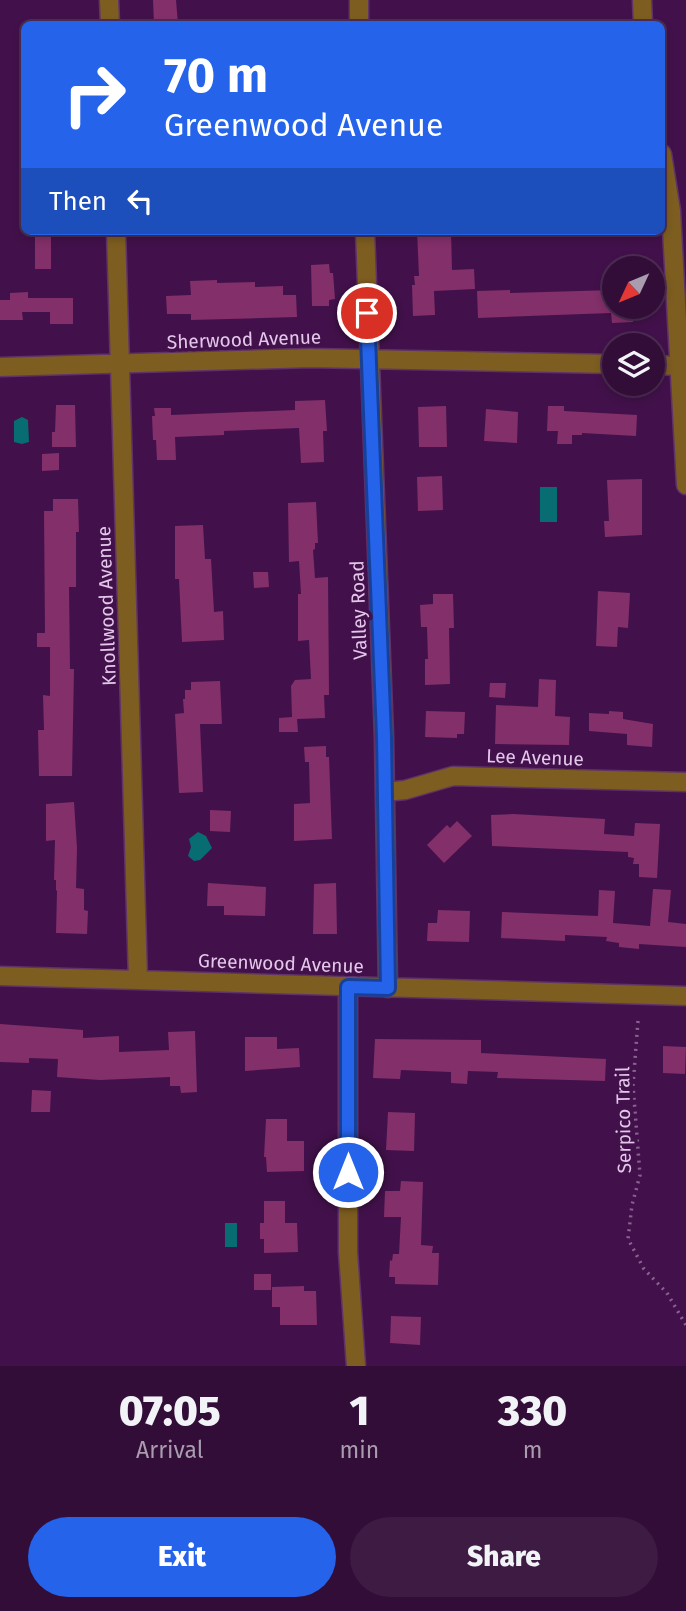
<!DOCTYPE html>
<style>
body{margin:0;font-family:"Fira Sans",sans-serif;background:#3d1b43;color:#f1f3f6;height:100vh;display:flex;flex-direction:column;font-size:26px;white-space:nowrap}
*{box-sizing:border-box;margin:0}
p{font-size:23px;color:#a89cae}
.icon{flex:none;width:38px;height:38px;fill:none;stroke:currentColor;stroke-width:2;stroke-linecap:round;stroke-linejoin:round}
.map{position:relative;height:1366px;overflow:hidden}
.details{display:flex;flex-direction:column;background:#320d38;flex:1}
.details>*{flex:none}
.banner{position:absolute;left:21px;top:21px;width:644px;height:214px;border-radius:10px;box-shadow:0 4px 10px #0003,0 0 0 2px #4d2d53;background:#2563eb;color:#fff;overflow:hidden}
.needle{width:46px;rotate:226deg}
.controls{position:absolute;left:602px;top:256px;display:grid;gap:14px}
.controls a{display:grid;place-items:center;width:63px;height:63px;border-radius:50%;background:#320d38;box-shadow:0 4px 10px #0003,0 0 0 2px #4d2d53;font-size:35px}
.pin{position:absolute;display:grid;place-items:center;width:60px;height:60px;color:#fff;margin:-30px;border:4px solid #fff;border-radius:50%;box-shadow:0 2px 7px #0007}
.me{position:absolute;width:77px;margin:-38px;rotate:0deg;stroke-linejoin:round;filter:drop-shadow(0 0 5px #0008)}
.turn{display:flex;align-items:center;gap:24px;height:147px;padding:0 28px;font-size:32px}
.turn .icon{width:91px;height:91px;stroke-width:2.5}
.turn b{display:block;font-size:49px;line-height:60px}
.then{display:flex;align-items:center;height:66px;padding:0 28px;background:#0003;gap:14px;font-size:26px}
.eta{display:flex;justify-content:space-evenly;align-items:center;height:119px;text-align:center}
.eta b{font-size:42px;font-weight:800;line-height:49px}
.primary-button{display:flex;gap:14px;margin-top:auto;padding:14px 28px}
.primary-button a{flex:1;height:80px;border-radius:42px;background:#2563eb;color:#fff;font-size:28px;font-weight:800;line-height:80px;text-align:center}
.primary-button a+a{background:#3d1b43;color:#f1f3f6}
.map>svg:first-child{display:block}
.water{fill:#076d72}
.building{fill:#832f6a}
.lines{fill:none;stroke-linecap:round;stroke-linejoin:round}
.minor-casing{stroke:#5f3268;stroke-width:21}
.path{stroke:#8a6291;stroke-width:3.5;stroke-dasharray:2 5;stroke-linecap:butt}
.minor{stroke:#7d5d20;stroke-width:18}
.route-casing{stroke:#184099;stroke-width:18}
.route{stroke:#2563eb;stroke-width:12}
.labels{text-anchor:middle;stroke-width:7;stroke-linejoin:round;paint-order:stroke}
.street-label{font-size:19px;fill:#e4c8ea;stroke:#42114b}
</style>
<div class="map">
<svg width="686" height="1366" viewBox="0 0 686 1366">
<rect width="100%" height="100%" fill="#42114b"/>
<path class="water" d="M 22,417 L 28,420 L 29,442 L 22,444 L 14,442 L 14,421 Z
M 540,487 L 557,487 L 557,522 L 540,522 Z
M 198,832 L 206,836 L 212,848 L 200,860 L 194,861 L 188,856 L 191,847 L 189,839 Z
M 225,1223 L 237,1223 L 237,1247 L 225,1247 Z"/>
<path class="building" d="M 153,0 L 176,0 L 178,24 L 154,24 Z
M 35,231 L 51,231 L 51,269 L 35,269 Z
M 417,231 L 451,231 L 452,270 L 474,269 L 475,289 L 434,291 L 435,315 L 413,316 L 412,285 L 415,285 L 414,276 L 419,276 Z
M 329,264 L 330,273 L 333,273 L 335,299 L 329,300 L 329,306 L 312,306 L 311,265 Z
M 217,280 L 217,283 L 255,282 L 255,287 L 283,286 L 283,295 L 296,295 L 297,317 L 191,320 L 191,314 L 167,314 L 166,296 L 191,295 L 190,281 Z
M 510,290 L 510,293 L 614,290 L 614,306 L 633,306 L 633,322 L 612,323 L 611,313 L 478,318 L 477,291 Z
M 28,292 L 28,298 L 73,298 L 73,324 L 50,324 L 50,312 L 22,312 L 23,320 L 0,320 L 0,300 L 10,300 L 10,293 Z
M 325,400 L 327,431 L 323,431 L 324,462 L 301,463 L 299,428 L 224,431 L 224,435 L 175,437 L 176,460 L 157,460 L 156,440 L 153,440 L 152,416 L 155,416 L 154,408 L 171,408 L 171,415 L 295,410 L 295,401 Z
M 56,405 L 75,405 L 76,447 L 52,447 L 52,432 L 55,432 Z
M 446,406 L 447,447 L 419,447 L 418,407 Z
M 548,406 L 564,406 L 564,411 L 637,415 L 636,436 L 582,433 L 582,435 L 572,435 L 572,444 L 557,444 L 558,431 L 547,431 Z
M 486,409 L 518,412 L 517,443 L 484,441 Z
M 59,453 L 59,470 L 42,471 L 42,454 Z
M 442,476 L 443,510 L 418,511 L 417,477 Z
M 642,479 L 642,535 L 605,537 L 604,521 L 609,521 L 607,480 Z
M 53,499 L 78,499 L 79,532 L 76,532 L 76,587 L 69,587 L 70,669 L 74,669 L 72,776 L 39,776 L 38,730 L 44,730 L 43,695 L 50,696 L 50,647 L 37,647 L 37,633 L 45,633 L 44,511 L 53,511 Z
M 316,502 L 318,543 L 315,543 L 315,549 L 313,550 L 315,578 L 328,577 L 329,695 L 324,695 L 325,718 L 297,719 L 298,732 L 279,732 L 279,718 L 292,717 L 291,686 L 295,680 L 311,679 L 309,640 L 298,641 L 298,594 L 301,594 L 299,561 L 289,562 L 288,503 Z
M 203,525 L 205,559 L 211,559 L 214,612 L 223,611 L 224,640 L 182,642 L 179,579 L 175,579 L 175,526 Z
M 253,572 L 268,572 L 269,587 L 254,588 Z
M 598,591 L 630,593 L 628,628 L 618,627 L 617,647 L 596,646 Z
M 433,594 L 453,594 L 454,628 L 449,628 L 450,684 L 425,685 L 425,659 L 428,659 L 427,627 L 421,627 L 420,605 L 433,604 Z
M 539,679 L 556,680 L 555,716 L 570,717 L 569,745 L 495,744 L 496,705 L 538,707 Z
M 220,681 L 222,724 L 200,724 L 203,792 L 179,793 L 175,714 L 184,713 L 183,699 L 185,699 L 185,690 L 191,690 L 191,682 Z
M 490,683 L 506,683 L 505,698 L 489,697 Z
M 426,711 L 465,712 L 464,734 L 457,734 L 457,738 L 425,737 Z
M 609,711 L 623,712 L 623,719 L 653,724 L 652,747 L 627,745 L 627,734 L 589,731 L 589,713 L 609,714 Z
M 326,746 L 326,757 L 329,757 L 332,839 L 294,841 L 294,804 L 310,803 L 309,762 L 305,762 L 304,747 Z
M 74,802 L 77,848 L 76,888 L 84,889 L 84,910 L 88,911 L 87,934 L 56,933 L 57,891 L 56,890 L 56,880 L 54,880 L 55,840 L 46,841 L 46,804 Z
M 210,810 L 231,811 L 230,832 L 210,831 Z
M 513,814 L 605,819 L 604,834 L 634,836 L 635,823 L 660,824 L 657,878 L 639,877 L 639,864 L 633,864 L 634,858 L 628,857 L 628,852 L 492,846 L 491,815 Z
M 457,821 L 472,836 L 444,863 L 427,845 L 447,825 L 450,828 Z
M 208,883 L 266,887 L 265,916 L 224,915 L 224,906 L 207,906 Z
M 336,883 L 337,934 L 313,934 L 314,884 Z
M 653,889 L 671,890 L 668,922 L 686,924 L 686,947 L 639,944 L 639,949 L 619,947 L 619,943 L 606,941 L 607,937 L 565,935 L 565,941 L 501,938 L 502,912 L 598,916 L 599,890 L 615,891 L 613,923 L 650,926 Z
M 438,910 L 470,911 L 469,942 L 427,941 L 428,923 L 437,923 Z
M 0,1024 L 83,1030 L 83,1038 L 119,1036 L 119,1052 L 169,1050 L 168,1032 L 195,1031 L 197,1092 L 181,1093 L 180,1086 L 170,1086 L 170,1077 L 100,1080 L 57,1077 L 58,1059 L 29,1058 L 29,1063 L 0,1062 Z
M 245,1037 L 277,1037 L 277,1049 L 299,1048 L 300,1067 L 245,1071 Z
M 375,1039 L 481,1040 L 481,1053 L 606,1059 L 605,1081 L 497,1078 L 498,1072 L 468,1071 L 467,1084 L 451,1083 L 451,1072 L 401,1070 L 400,1079 L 373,1078 Z
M 663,1046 L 686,1047 L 685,1074 L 663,1073 Z
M 32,1090 L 51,1091 L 50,1112 L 31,1112 Z
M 388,1112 L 415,1113 L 414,1151 L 386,1150 Z
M 266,1119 L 287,1119 L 287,1141 L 304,1141 L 304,1171 L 267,1172 L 266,1157 L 264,1157 Z
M 401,1181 L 423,1182 L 421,1245 L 433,1246 L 432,1253 L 439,1253 L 438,1285 L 395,1284 L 395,1277 L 389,1277 L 390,1260 L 392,1261 L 393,1254 L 399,1254 L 401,1217 L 384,1217 L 385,1191 L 400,1191 Z
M 264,1201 L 285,1201 L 285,1223 L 297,1223 L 298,1252 L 264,1253 L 264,1239 L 260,1239 L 260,1223 L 264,1223 Z
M 254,1274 L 271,1274 L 271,1290 L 254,1290 Z
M 304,1286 L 304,1291 L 316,1291 L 317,1325 L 280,1325 L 280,1307 L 272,1307 L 272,1287 Z
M 391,1316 L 421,1317 L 420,1345 L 390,1343 Z"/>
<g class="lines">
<defs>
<path id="minor" d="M 109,0 L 110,24
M 359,0 L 359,24
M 642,0 L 643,24
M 662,154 L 671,211 L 686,485
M 116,231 L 138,979
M 365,231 L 384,737 L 388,988
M 653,365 L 680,366
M 0,367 L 310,358 L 614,364
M 385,792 L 405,790 L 453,776 L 686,782
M 0,976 L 686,996
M 348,987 L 348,1252 L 356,1366"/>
</defs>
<use href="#minor" class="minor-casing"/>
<path class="path" d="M 638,1021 L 633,1085 L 640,1175 L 632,1205 L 628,1239 L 644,1269 L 667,1293 L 686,1325"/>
<use href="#minor" class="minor"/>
</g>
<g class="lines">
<defs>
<path id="route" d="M 348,1172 L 348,987 L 388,988 L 384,737 L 367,313"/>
</defs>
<use href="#route" class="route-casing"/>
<use href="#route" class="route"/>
</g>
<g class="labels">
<g class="street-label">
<text transform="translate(244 339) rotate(-2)" y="7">Sherwood Avenue</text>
<text transform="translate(106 606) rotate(-92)" y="7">Knollwood Avenue</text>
<text transform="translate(358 610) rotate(-92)" y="7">Valley Road</text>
<text transform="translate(535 757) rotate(2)" y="7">Lee Avenue</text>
<text transform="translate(281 963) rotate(2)" y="7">Greenwood Avenue</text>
<text transform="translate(623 1120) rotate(-91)" y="7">Serpico Trail</text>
</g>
</g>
</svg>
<div class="controls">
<a><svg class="needle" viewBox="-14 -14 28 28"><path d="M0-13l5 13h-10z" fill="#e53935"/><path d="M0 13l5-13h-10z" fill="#a89cae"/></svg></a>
<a><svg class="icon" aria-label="layers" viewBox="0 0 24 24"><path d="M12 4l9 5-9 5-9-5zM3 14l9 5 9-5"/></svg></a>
</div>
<div class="pin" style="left:367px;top:313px;background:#d93025"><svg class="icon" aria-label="arrive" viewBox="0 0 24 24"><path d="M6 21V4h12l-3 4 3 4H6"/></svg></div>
<svg class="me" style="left:348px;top:1172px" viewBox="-20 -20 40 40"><circle r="17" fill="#2563eb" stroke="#fff" stroke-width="3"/><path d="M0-11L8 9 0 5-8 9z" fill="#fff"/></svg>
<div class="banner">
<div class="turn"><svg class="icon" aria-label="right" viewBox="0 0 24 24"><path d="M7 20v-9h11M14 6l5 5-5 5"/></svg><div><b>70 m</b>Greenwood Avenue</div></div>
<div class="then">Then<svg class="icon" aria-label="left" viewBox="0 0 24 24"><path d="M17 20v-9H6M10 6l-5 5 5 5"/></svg></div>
</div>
</div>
<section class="details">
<div class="eta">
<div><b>07:05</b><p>Arrival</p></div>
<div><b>1</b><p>min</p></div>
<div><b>330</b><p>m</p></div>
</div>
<div class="primary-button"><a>Exit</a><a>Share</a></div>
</section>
